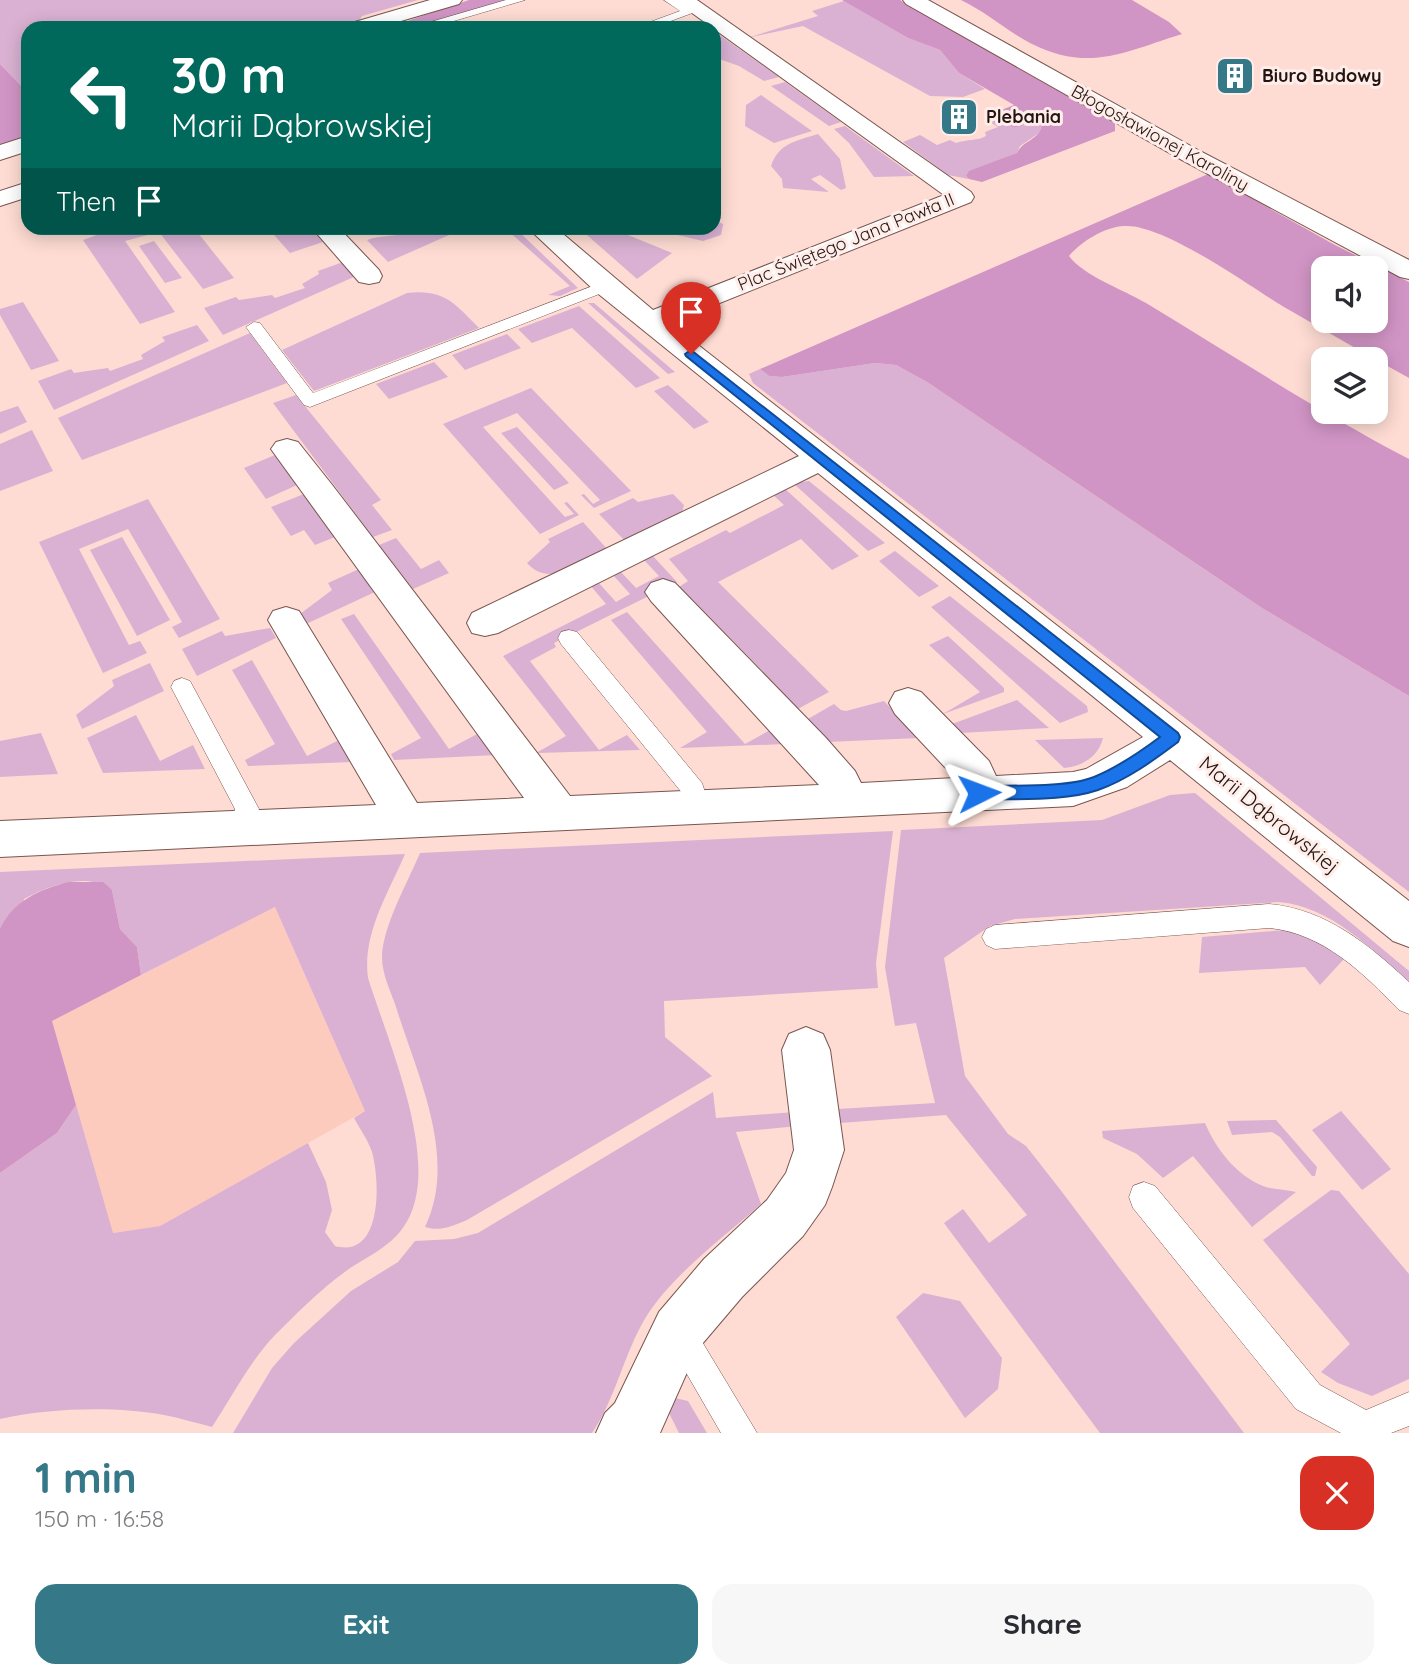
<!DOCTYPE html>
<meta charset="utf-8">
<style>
body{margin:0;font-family:Quicksand,sans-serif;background:#f7f7f7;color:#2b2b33;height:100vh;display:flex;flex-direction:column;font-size:26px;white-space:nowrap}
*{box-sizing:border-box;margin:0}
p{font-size:23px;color:#7c7c81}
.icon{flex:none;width:38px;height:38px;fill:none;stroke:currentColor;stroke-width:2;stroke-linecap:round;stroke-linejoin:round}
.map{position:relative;height:1433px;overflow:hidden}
.drawer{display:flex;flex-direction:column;background:#fff;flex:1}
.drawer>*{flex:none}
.top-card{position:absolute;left:21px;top:21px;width:700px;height:214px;border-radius:21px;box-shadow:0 4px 18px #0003;background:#00695c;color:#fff;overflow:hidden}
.controls{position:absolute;left:1311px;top:256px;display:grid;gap:14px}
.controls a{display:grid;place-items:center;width:77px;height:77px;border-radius:14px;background:#fff;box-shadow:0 4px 18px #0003;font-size:35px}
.pin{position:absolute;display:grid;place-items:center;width:60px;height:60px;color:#fff;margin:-72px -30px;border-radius:50% 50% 50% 0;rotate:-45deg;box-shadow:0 0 7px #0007}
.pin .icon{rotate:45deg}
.me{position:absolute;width:77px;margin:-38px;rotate:87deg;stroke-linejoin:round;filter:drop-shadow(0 0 5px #0008)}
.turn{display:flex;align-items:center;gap:24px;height:147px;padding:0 35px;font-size:32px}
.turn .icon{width:91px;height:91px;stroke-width:2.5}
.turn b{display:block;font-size:49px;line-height:60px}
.then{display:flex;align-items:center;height:66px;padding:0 35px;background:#0003;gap:14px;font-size:26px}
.round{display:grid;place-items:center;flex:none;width:74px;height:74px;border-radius:21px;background:#f7f7f7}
.headline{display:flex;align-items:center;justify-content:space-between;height:119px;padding:0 35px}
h1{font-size:42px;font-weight:700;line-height:52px;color:#357988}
.cta{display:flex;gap:14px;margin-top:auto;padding:14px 35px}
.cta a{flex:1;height:80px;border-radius:21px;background:#357988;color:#fff;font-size:28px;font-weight:700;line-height:80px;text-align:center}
.cta a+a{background:#f7f7f7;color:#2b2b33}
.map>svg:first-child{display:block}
.built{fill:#fdcabe}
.green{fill:#dab1d2}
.forest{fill:#d195c5;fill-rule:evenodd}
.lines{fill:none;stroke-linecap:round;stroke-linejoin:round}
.lane-casing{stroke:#79554d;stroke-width:1}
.street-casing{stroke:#79554d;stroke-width:2}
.lane{fill:#fff;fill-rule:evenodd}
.street{fill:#fff;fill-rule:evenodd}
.route{fill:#1a73e8;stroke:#114b97;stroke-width:2}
.labels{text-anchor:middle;stroke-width:6;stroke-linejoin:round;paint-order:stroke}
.far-poi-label{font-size:18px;font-weight:bold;fill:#241512;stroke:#ffede9;text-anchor:start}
.far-street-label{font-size:18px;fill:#241512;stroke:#ffede9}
.street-label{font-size:21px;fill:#241512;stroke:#ffede9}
</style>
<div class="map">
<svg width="1409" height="1433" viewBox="0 0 1409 1433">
<rect width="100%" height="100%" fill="#fedcd3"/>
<path class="built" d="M 275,907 L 365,1111 L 160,1226 L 112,1233 L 51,1021 Z"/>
<path class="green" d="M 0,0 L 418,0 L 362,16 L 358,22 L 339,28 L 28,28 L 28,93 L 0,64 Z
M 844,1 L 908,38 L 940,50 L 959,73 L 985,89 L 963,97 L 930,96 L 803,26 L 747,38 L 818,16 L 812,11 Z
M 714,31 L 779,77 L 764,81 L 739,66 L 714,57 Z
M 785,82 L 841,122 L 829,126 L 771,86 Z
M 761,95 L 812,131 L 774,143 L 745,126 L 746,105 Z
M 1001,116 L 1023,126 L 1037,123 L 1043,126 L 1042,131 L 1020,146 L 1017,153 L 966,176 L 969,179 L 948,175 L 903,142 L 920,135 L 937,145 L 950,140 L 956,143 C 967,139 978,141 986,136 L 985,132 L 998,127 L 988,121 Z
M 845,126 L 914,176 L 874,177 L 849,143 L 834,129 Z
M 818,134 L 840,159 L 846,188 L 841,190 L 820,175 L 811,179 L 829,192 L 783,188 L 782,179 L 771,166 C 779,143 796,141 818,134 Z
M 714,220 L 723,224 L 721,235 L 703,241 L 648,228 L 714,228 Z
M 116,228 L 194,228 L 234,278 L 203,289 L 159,232 L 125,241 L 175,312 L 140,324 L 83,240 Z
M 268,228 L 310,228 L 323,242 L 290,253 Z
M 438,228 L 465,228 L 388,262 L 367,240 C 388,233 415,237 438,228 Z
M 505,228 L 515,228 L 578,288 L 560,296 L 548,295 L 570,286 Z
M 579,228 L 611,228 L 672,253 L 637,279 Z
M 154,241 L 182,278 L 165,283 L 139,246 Z
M 343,262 L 356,276 L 223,335 L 204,308 L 236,297 L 239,300 L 272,295 L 275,298 L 305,288 L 302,284 L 319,274 L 318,271 Z
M 407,293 C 445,289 455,304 479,328 L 314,391 L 282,350 Z
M 23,302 L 59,361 L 31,370 L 0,315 L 0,309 Z
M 588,303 L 594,303 L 675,372 L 668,374 Z
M 579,306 L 660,378 L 636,388 L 572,328 L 532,343 L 518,329 Z
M 197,325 L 209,341 L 54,410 L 38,381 L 71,369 L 74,373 L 108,368 L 110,371 L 143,359 L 141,355 L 165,341 L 162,337 Z
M 250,333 L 287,383 L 82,460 L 58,418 Z
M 507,334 L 521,348 L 465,370 L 452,355 Z
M 434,362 L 448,377 L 389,399 L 376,384 Z
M 875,363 L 896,365 L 927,382 L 1262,608 L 1409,696 L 1409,892 L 753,383 L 749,374 L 760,369 L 769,376 L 782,377 Z
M 668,385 L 709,422 L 694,429 L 654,391 Z
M 531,388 L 631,491 L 594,508 L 581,495 L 584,494 L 593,504 L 600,500 L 517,413 L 483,427 L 565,517 L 574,514 L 564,503 L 567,502 L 579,515 L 540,534 L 443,424 Z
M 296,395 L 381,500 L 372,505 L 392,530 L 373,537 L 273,403 Z
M 18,406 L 27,422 L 0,434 L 0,412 Z
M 517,427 L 569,483 L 554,490 L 501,433 Z
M 32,430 L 53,471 L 0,491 L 0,444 Z
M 275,455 L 297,485 L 266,499 L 244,468 Z
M 809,481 L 885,543 L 868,551 L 793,483 Z
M 784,488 L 859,556 L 832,570 L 801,539 L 718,582 L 829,692 L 796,710 L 679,587 L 688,581 L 669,559 L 726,530 L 730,533 L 784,505 L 772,494 Z
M 304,494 L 335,537 L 315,545 L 304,530 L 291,536 L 271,507 Z
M 673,494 L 684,505 L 682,513 L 625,541 L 599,514 L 633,498 L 638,502 Z
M 148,499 L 220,619 L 179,638 L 172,627 L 182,622 L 128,529 L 79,549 L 129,645 L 140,641 L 147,653 L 103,673 L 39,542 Z
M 583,522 L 608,550 C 582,562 550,589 527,563 L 550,542 L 548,539 Z
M 122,537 L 170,620 L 137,636 L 90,550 Z
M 396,538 L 421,569 L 439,560 L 449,573 L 413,589 L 379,545 Z
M 895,551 L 939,586 L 919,597 L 879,561 Z
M 652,555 L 677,582 L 554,643 L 556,647 L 530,661 L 599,750 L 627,735 L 640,750 L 536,753 L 566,736 L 503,656 L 606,604 L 590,585 L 598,582 L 616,602 L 630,594 L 613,575 L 620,571 L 636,588 L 659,576 L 643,559 Z
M 359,569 L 375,592 L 306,624 L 300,614 L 332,590 L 328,583 Z
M 950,596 L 1087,706 L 1088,712 L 1060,723 L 931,607 Z
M 627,612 L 745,744 L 772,729 L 785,744 L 680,748 L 707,732 L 611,620 Z
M 354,614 L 449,749 L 479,733 L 496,755 L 394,760 L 391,754 L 421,738 L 341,619 Z
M 270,628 L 276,638 L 197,676 L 182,649 L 222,631 L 225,636 Z
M 948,636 L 1004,688 L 1004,692 L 943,714 L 980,692 L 929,645 Z
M 252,660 L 307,756 L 339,740 L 352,762 L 248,766 L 245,760 L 275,744 L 232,670 Z
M 150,663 L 164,691 L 82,729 L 76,715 L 114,686 L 112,680 Z
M 1017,700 L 1049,728 L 960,733 L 952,724 Z
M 884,701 L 919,738 L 827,742 L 806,720 L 834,704 L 841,710 L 846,711 Z
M 136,715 L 160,761 L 193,745 L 205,769 L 103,773 L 87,738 Z
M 41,733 L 58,774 L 0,777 L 0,741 Z
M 1103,738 C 1098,757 1083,766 1064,768 L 1035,740 Z
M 1195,793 L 1409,971 L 1409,983 C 1371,949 1332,907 1279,902 L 1015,919 L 990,926 L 944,958 L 965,1076 L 1008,1134 L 1026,1146 L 1059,1188 L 1244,1433 L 1100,1433 L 944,1223 L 963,1209 L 989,1243 L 1027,1215 L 946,1115 L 840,1123 L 838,1109 L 935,1103 L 916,1023 L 895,1026 L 885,967 L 901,830 L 1102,820 L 1170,795 Z
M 893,831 L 876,963 L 878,988 L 664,1001 L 665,1037 L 712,1076 L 467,1220 C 452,1226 441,1232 425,1227 C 458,1158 418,1077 397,1010 C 392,994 382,975 382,958 C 382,927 408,882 420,853 Z
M 405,854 C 388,894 362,934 368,978 C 387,1038 431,1140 415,1201 C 404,1246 368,1253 338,1277 C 316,1294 295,1315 275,1335 C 250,1361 232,1397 212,1427 C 196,1423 180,1418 164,1415 C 115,1406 49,1408 0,1419 L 0,1173 L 57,1133 L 76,1105 L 113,1233 L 160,1226 L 308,1143 L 326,1182 L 332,1210 L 325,1232 L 335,1246 C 383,1259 380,1180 372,1152 C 368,1140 360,1129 354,1118 L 365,1111 L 275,907 L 141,975 L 137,947 L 120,929 L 112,890 C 87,871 48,886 24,899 L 0,1040 L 0,872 Z
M 1285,930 L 1301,932 L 1344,959 L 1320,985 L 1305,967 L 1199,973 L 1202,937 Z
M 713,1092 L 716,1118 L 795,1112 L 798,1126 L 736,1132 L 761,1204 C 724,1237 672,1275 646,1317 C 624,1353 616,1398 592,1433 L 233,1433 L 272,1368 L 294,1343 L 351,1291 L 398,1262 L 415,1241 L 454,1239 L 478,1233 Z
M 1341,1111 L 1391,1169 L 1362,1190 L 1312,1130 Z
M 1276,1120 L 1317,1167 L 1315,1176 L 1312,1176 L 1280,1137 L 1272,1132 L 1232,1135 L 1227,1121 Z
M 1205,1123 C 1216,1149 1236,1175 1263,1186 C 1274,1190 1285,1189 1296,1192 L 1252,1227 L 1193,1156 L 1163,1178 L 1137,1154 L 1103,1138 L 1102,1131 Z
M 1331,1190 L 1339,1191 L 1409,1274 L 1409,1379 L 1372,1396 L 1338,1383 L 1321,1372 L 1350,1344 L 1263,1240 Z
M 923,1293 L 960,1301 L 1002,1358 L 998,1389 L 965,1418 L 896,1317 Z
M 675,1398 L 688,1401 L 707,1433 L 679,1433 L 667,1409 Z"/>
<path class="forest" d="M 469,0 L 519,0 L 416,28 L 387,28 Z
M 842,0 L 900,0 L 1115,123 L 1115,131 L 982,182 L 969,179 L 966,176 L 969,171 L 1017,153 C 1023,140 1039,140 1042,126 L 1037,123 L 1015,127 L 1008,125 L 994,113 L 1014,105 L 959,73 L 940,50 L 908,38 Z
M 961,0 L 1132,0 L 1169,22 L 1182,34 C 1124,52 1089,73 1030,43 C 1006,30 986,12 961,0 Z
M 0,64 L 28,93 L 28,137 L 0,147 Z
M 1208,174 L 1335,245 L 1409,282 L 1409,378 C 1367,355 1326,331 1284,307 C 1249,286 1163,223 1124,226 C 1104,227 1081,242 1069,256 C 1084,276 1122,289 1146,303 C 1234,356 1319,412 1409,459 L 1409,696 L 1262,608 L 927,382 L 896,365 L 875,363 L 782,377 L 769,376 L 760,369 ZM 1323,268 L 1376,268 L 1376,320 L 1323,320 Z
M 68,882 L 103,882 L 112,890 L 120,929 L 137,947 L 141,975 L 52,1021 L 76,1105 L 57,1133 L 0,1173 L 0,929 C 14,900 39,890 68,882 Z"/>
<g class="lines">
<defs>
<path id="lane" d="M 506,0 L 525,0 L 430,28 L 410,28 Z
M 664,0 L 678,0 L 695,12 L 652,28 L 634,28 L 680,11 Z
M 606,281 L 614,286 L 612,289 L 310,407 L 304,405 L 246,327 L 254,322 L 260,323 L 313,393 Z
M 569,630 L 577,632 L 702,783 L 710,807 L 707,814 L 698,817 L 689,814 L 683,794 L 561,644 L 558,638 L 561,632 Z
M 182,678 L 190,681 L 259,809 L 252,834 L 243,837 L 234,834 L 231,827 L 235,809 L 171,687 L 174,681 Z
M 1269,904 C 1326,909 1369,945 1409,982 L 1409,1014 L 1399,1010 C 1363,973 1323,933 1269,928 L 995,949 L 986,945 L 982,937 L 986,929 L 995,925 Z
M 1144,1182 L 1155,1186 L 1320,1385 L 1366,1410 L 1409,1392 L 1409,1426 L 1391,1433 L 1341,1433 L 1296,1409 L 1133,1208 L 1129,1197 L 1133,1186 Z
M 678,1315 L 689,1320 L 757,1433 L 721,1433 L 662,1331 L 667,1320 Z"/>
<path id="street" d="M 430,0 L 462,0 L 459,4 L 377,28 L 345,28 L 348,24 Z
M 674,0 L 697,0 L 971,192 L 974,197 L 971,202 L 670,323 L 1409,901 L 1409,947 L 1393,941 L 1170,760 L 1127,787 L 1073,806 L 0,857 L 0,821 L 376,805 L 268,620 L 273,611 L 286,607 L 299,611 L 417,803 L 524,798 L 276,456 L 271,449 L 276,442 L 287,439 L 298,442 L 333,486 L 570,796 L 819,785 L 651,601 L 645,592 L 651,583 L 663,579 L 675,583 L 826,738 L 855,771 L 861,783 L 955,778 L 895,714 L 889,703 L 895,692 L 908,688 L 921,692 L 989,761 L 996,776 L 1073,772 L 1086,769 L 1143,737 L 818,473 L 498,633 L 485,636 L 472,633 L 467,623 L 472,613 L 799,456 L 596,292 L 528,228 L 556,228 L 653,310 L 944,195 Z
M 903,0 L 928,0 L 1198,150 L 1409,260 L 1409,279 L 1400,277 L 1182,160 L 906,4 Z
M 28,136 L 28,151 L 0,160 L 0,145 Z
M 28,182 L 28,197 L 0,206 L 0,191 Z
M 312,228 L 339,228 L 379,270 L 382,276 L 379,282 L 369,284 L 359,282 Z
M 806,1027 L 823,1034 L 830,1050 L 844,1150 L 832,1187 L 825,1205 L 803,1236 L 742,1297 L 697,1350 L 660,1433 L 596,1433 L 605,1413 L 615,1403 L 659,1312 L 704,1259 L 767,1200 L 786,1173 L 794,1150 L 782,1050 L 789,1034 Z"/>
</defs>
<use href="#lane" class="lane-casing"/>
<use href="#street" class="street-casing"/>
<use href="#lane" class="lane"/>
<use href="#street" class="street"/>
</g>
<path class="route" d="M 691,350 L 1178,733 L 1180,737 L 1178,742 C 1154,760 1127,780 1098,790 C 1062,802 1017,798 979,800 L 973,798 L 970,793 L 973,788 L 979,786 C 1009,785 1067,788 1094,777 C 1118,767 1140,752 1160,737 L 686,356 L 685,354 Z"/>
<defs>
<symbol id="building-square" viewBox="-11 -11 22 22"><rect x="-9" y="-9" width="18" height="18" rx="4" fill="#357988" stroke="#ffede9"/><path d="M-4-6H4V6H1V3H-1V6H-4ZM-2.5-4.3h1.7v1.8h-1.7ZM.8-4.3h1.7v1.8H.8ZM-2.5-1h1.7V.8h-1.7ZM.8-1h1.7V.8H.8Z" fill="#fff"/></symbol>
</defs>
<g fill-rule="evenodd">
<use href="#building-square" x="1213" y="54" width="44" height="44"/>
<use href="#building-square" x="937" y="95" width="44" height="44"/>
</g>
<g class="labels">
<g class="far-poi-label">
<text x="1262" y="82">Biuro Budowy</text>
<text x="986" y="123">Plebania</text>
</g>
<g class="far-street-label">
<text transform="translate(1160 138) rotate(29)" y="6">Błogosławionej Karoliny</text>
<text transform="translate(846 242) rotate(-22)" y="6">Plac Świętego Jana Pawła II</text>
</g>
<g class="street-label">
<text transform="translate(1269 815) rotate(39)" y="7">Marii Dąbrowskiej</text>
</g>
</g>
</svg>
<div class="controls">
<a><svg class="icon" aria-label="sound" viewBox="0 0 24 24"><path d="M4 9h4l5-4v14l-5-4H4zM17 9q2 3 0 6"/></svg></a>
<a><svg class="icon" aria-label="layers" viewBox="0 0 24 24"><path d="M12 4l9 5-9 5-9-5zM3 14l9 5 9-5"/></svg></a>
</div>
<div class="pin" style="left:691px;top:354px;background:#d93025"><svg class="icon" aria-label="arrive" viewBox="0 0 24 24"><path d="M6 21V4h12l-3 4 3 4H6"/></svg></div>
<svg class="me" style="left:979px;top:793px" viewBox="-20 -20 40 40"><path d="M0-17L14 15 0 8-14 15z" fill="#1a73e8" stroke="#fff" stroke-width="4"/></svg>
<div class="top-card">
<div class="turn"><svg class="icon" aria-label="left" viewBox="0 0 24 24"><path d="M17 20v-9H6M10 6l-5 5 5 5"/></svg><div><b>30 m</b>Marii Dąbrowskiej</div></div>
<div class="then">Then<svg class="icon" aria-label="arrive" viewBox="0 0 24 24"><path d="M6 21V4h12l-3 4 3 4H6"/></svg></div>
</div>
</div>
<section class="drawer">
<div class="headline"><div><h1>1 min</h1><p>150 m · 16:58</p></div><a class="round" style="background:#d93025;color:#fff"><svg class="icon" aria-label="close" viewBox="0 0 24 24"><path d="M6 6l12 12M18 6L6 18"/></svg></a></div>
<div class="cta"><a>Exit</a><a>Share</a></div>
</section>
